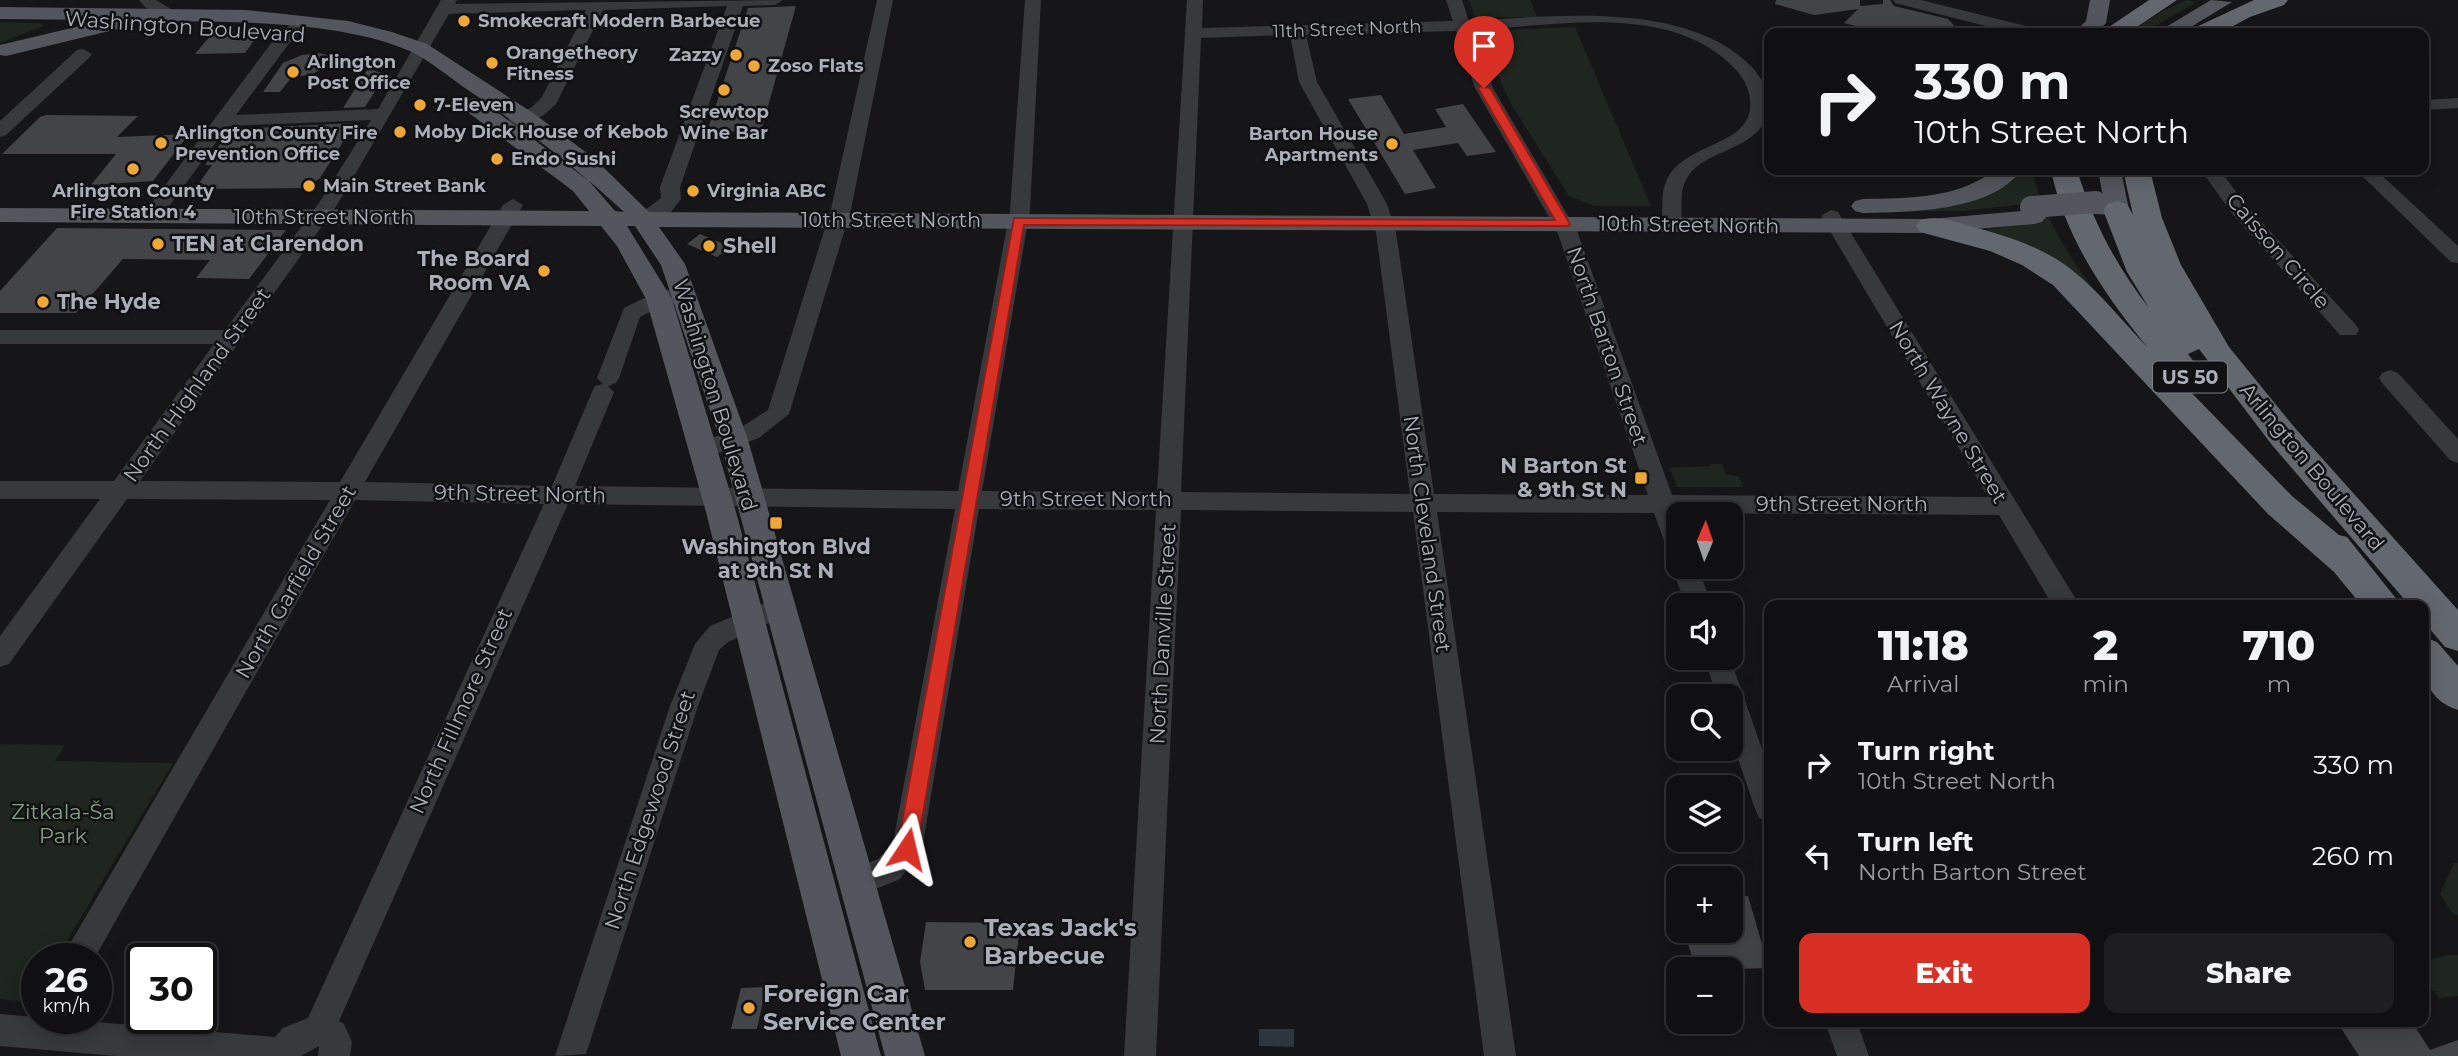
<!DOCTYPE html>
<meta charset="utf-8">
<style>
body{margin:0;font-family:Montserrat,sans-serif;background:#1e1e20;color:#f1f3f6;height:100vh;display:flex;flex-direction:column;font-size:26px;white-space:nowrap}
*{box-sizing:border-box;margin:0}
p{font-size:23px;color:#9c9d9f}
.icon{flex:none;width:38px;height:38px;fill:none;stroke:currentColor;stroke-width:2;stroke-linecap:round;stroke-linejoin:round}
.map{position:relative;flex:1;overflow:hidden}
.side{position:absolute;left:1764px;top:600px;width:665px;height:427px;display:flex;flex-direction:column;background:#101012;border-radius:14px;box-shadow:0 4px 18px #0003,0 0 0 2px #303032}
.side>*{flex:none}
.hud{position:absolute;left:1764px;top:28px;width:665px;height:147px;border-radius:14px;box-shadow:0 4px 18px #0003,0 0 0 2px #303032;background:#101012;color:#f1f3f6;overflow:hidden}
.needle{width:46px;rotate:2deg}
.buttons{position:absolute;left:1666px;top:502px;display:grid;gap:14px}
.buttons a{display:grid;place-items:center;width:77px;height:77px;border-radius:14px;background:#101012;box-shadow:0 4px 18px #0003,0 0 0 2px #303032;font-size:35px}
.speed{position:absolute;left:21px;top:943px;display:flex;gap:14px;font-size:35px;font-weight:700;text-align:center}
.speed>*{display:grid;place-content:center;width:91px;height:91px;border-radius:50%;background:#101012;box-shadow:0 4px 18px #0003,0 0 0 2px #303032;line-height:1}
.speed small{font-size:18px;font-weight:400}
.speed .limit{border:4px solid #111;border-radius:10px;background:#fff;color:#111}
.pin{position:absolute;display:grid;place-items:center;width:60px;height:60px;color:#fff;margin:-72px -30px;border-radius:50% 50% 50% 0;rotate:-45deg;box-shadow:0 0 7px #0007}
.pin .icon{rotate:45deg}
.me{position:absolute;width:77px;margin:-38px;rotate:10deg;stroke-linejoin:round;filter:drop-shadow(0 0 5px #0008)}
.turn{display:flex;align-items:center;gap:24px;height:147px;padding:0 35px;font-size:32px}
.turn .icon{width:91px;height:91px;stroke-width:2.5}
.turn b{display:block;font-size:49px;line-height:60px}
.eta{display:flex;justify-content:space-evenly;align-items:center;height:119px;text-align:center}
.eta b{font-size:42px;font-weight:800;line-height:49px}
.primary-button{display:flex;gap:14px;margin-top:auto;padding:14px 35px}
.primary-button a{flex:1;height:80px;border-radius:14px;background:#d93025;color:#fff;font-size:28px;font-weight:800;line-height:80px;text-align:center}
.primary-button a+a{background:#1e1e20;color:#f1f3f6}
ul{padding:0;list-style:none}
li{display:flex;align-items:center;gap:21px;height:91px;padding:0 35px}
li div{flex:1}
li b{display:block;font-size:26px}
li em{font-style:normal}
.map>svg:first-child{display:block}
.green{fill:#1e261f}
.water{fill:#2c363c}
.building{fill:#434448}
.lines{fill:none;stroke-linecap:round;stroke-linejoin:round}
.minor{fill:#37393d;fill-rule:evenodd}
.major{fill:#53565c;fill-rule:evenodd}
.highway{fill:#63676e;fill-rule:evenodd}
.major-bridge{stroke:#53565c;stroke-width:22}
.route{fill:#d93025;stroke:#8d1f18;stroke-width:2}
.poi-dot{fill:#efa737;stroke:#111113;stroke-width:2.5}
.labels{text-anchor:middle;stroke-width:5;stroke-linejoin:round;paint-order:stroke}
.far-poi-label{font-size:18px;font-weight:bold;fill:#a9aeb8;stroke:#111113;text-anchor:start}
.far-street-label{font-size:18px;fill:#a9aeb8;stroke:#111113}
.shield{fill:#111113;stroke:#7b7f86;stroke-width:2}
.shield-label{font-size:19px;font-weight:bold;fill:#a9aeb8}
.street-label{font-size:21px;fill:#a9aeb8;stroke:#111113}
.poi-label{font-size:21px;font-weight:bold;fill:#a9aeb8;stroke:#111113;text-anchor:start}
.park-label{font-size:21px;fill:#80a380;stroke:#111113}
.near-poi-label{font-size:24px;font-weight:bold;fill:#a9aeb8;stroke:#111113;text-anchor:start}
</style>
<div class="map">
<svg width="2458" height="1056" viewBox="0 0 2458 1056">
<rect width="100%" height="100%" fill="#161618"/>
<path class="green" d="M 1469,0 L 1530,0 L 1537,17 L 1475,18 Z
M 2187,0 L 2197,2 L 2163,21 L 2150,33 L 2129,33 L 2163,11 Z
M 0,22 L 40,23 L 43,26 L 0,43 Z
M 1575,27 L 1651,206 L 1594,206 L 1569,196 L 1511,104 L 1477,31 Z
M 2017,170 L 2032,170 C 2043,218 2073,263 2103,302 L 1982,230 L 2042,222 L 2034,203 L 1963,211 L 1857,212 C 1903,209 1982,202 2017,170 Z
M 1710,464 L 1722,464 L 1726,474 L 1739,477 L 1743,487 L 1677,487 L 1670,468 L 1710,466 Z
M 0,744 L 65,745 L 55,761 L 173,763 L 56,959 L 37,959 L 37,989 L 20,1001 L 0,999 Z
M 2454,863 L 2458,863 L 2458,915 L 2454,915 L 2440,894 Z
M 2446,955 L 2458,955 L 2458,996 L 2439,998 L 2434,991 L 2424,989 L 2424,967 L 2430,960 Z"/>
<path class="water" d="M 1259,1029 L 1294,1029 L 1294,1047 L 1259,1046 Z"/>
<path class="building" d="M 1776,0 L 1860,0 L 1860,6 L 1883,4 L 1883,0 L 1890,0 L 1894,6 L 1948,19 L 1961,33 L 1882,33 L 1844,23 L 1858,9 L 1814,15 L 1775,4 Z
M 796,6 L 761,131 L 707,132 L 748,8 Z
M 259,34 L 245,53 L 195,54 L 211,35 Z
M 320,53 L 342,60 L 312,74 L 291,78 L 280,92 L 263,92 L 283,63 L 302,55 Z
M 368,69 L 386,74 L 365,107 L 343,108 Z
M 1381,95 L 1404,134 L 1446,127 L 1435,109 L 1463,104 L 1496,152 L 1467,156 L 1458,143 L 1413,150 L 1436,188 L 1405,194 L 1348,99 Z
M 46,115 L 138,116 L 117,137 L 189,134 L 153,181 L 91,185 L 116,154 L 2,154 L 40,117 Z
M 355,123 L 320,178 L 304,188 L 195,189 L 212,165 L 205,165 L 231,129 Z
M 57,228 L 286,230 L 249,279 L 196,278 L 210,260 L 123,259 L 76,313 L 0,313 L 0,291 Z
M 700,234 L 731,247 L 717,257 L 687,244 Z
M 1748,896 L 1769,968 L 1703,970 L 1700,959 L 1693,960 L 1684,931 L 1731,931 L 1731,897 Z
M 926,922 L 1020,923 L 1013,990 L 925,990 L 920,962 Z
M 766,987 L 757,1029 L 731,1029 L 741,988 Z
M 2337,1022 L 2412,1022 L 2430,1050 L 2458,1040 L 2458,1056 L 2359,1056 Z"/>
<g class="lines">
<path class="minor" d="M 139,0 L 156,0 L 181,15 L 179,19 C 163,22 148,12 139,0 Z
M 441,0 L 457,0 L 455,4 L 783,0 L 775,5 L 743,6 L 680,187 L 681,199 L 671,212 L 643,225 L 633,219 L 661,198 L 660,187 L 727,6 L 603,10 L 556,104 L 544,115 L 504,135 L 495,129 L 498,125 L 532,107 L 542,97 L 586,10 L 449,14 L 337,205 L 140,481 L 340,482 L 503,205 L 513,199 L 523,205 L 365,482 L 552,486 L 592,392 L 595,386 L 603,384 L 597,378 L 624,308 C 644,298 669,284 692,290 L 695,295 L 692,300 L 664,305 L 640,317 L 619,378 L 616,383 L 608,386 L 614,392 L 575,486 L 958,491 L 1010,210 L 1025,0 L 1041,0 L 1030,210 L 982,491 L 1157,492 L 1187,0 L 1203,0 L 1202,28 L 1453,21 L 1446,0 L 1462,0 L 1469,21 C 1557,16 1688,0 1753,68 C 1764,81 1773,100 1767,117 C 1753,153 1699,149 1685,182 C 1679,195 1683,210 1681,224 L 1671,230 L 1661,224 C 1664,210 1660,195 1666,182 C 1680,146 1736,147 1748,117 C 1754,102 1748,84 1738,72 C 1675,0 1556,26 1473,30 L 1493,88 L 1577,231 L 1672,495 L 1988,497 L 1821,216 L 1831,210 L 1838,212 L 2080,606 L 2053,606 L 1999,515 L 1678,513 L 1678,557 L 1669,554 L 1654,513 L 1437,512 L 1516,1056 L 1484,1056 L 1413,512 L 1181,510 L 1156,1056 L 1124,1056 L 1156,510 L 979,509 L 922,849 L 900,879 L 856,897 L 845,893 L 841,883 L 845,873 L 878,859 L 893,843 L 955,509 L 568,504 L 339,1021 L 344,1024 L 352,1042 L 350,1056 L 318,1056 L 319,1046 L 301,1056 L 115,1056 L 0,1046 L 0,1014 L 275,1037 L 283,1028 L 308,1018 L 544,504 L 355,500 L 94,959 L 61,959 L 330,500 L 127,499 L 9,664 L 0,667 L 0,636 L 100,499 L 0,499 L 0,481 L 114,481 L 214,344 L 0,344 L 0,330 L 225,330 L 319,203 L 371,120 L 228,126 L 159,220 L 145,220 L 142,216 L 278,34 L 299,18 L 311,18 L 313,22 L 290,42 L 236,115 L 378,109 ZM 1456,31 L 1475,88 L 1557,231 L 1648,495 L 1434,494 L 1396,232 L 1387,204 L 1317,82 L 1306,35 ZM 1290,35 L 1299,82 L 1367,204 L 1376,232 L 1410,494 L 1181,492 L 1201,38 Z
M 877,0 L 893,0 L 851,209 L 789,414 L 759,438 L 704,458 L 696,456 L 692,450 L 696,444 L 743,426 L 768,410 L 831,209 Z
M 1893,0 L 1921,0 L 2038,29 L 2040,33 L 2013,33 L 1895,3 Z
M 83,49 L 92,54 L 89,58 L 6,135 L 0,137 L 0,121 L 77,50 Z
M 2458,98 L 2458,108 L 2424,110 L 2424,100 Z
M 2201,170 L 2220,170 L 2245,204 L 2356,325 L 2359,330 L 2356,335 L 2340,335 L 2231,212 Z
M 2356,170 L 2376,170 L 2458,246 L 2458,263 L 2451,262 Z
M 2390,370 L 2398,373 L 2458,439 L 2458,463 L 2450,460 L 2382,383 L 2379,378 L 2382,373 Z
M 1678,559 L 1678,567 L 1698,567 L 1712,606 L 1686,606 L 1672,567 Z
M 779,597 L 788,600 L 792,607 L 788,614 L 728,642 L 719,650 L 698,706 L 586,1054 L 555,1056 L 670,706 L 695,644 L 710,626 Z
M 1704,658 L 1730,658 L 1769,769 L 1769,822 L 1759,818 L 1755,809 L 1731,738 L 1731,696 L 1717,696 Z
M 1825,1022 L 1857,1022 L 1869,1056 L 1837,1056 Z"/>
<path class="major" d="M 2090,0 L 2110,0 L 2106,23 L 2096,33 L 2074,33 L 2086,21 Z
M 2211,0 L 2232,2 L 2181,33 L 2156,33 Z
M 0,7 L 246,10 L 348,21 L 392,32 L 427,44 L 533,113 L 595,159 L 649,212 L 1930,219 L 2034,210 L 2042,212 L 2046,217 L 2042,222 L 2034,224 L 1930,233 L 659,227 L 685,264 L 748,440 L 925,1056 L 885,1056 L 720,440 L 661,265 L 635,226 L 627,226 L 672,299 L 736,512 L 881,1056 L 841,1056 L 706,512 L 646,299 L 617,246 L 601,226 L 0,222 L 0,208 L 589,211 L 573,191 L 465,110 L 462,105 L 473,98 L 481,100 L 589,181 L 615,211 L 624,212 C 574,165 521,126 465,88 C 448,76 430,61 412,52 C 336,17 206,22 123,21 L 125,24 L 122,28 L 6,56 L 0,55 L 0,45 L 105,20 L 0,19 Z
M 1995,170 L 2021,170 C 1992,212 1908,212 1863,213 L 1855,211 L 1851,206 L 1855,201 L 1863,199 C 1909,198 1957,199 1995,170 Z
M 2098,170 L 2121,170 L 2129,210 L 2125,215 L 2091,214 L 2087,209 L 2091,204 L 2104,202 Z"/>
<path class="highway" d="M 2149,0 L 2177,0 L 2128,33 L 2100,33 Z
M 2254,0 L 2288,0 L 2284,5 L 2250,17 L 2220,33 L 2191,33 L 2194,28 Z
M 2051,170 L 2077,170 C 2093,222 2116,265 2149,308 L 2127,272 L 2103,210 L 2107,204 L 2117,201 L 2127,204 L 2133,215 L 2123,170 L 2150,170 L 2162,218 L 2181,265 L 2229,347 L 2295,428 L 2458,610 L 2458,651 L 2445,647 L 2424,622 L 2424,606 L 2410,606 L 2272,445 L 2199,349 L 2188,354 L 2203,374 L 2198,382 L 2183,384 L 2292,496 L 2339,535 L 2347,537 L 2402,606 L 2362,606 L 2334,572 L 2268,514 L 2053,285 L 2022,265 L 1990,251 L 1920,232 L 1916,226 L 1920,220 C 1937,215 1956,222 1973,227 C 2008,236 2044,248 2072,270 C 2100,292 2124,323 2148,348 C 2105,295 2065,238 2051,170 Z
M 2424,637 L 2437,642 L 2458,666 L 2458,710 C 2422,698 2423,670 2424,637 Z"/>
<path class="major-bridge" d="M 2031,207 L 2096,202"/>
</g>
<path class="route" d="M 1480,86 L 1490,88 L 1570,224 L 1568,226 L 1024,225 L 917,849 L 914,856 L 907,858 L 900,856 L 897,849 L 1014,218 L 1555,220 L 1478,88 Z"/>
<g class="poi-dot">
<circle cx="464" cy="21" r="7"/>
<circle cx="736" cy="55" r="7"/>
<circle cx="492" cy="63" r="7"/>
<circle cx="754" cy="66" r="7"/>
<circle cx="293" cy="72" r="7"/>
<circle cx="724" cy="90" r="7"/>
<circle cx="420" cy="105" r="7"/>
<circle cx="400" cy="132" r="7"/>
<circle cx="161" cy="143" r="7"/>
<circle cx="1392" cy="144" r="7"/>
<circle cx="497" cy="159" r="7"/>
<circle cx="133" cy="169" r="7"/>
<circle cx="309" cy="186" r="7"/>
<circle cx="693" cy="191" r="7"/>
<circle cx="158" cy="244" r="7"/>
<circle cx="709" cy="246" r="7"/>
<circle cx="544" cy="271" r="7"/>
<circle cx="43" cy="302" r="7"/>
<rect x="1634" y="471" width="14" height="14" rx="3.5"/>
<rect x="769" y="516" width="14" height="14" rx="3.5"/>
<circle cx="970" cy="942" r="7"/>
<circle cx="749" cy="1008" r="7"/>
</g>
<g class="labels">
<g class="far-poi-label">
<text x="478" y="27">Smokecraft Modern Barbecue</text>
<text x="506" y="59">Orangetheory<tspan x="506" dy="21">Fitness</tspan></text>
<text x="722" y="61" text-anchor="end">Zazzy</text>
<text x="307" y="68">Arlington<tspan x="307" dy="21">Post Office</tspan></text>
<text x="768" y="72">Zoso Flats</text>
<text x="434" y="111">7-Eleven</text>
<text x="724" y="118" text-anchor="middle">Screwtop<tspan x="724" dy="21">Wine Bar</tspan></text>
<text x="414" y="138">Moby Dick House of Kebob</text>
<text x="175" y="139">Arlington County Fire<tspan x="175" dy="21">Prevention Office</tspan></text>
<text x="1378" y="140" text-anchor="end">Barton House<tspan x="1378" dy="21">Apartments</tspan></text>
<text x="511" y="165">Endo Sushi</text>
<text x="323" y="192">Main Street Bank</text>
<text x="133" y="197" text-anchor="middle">Arlington County<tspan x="133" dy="21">Fire Station 4</tspan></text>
<text x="707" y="197">Virginia ABC</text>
</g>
<g class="far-street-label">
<text transform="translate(1347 29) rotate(-2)" y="6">11th Street North</text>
</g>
<rect class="shield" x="2153" y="361.5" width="74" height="31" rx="5"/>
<g class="shield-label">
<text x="2190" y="384">US 50</text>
</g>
<g class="street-label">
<text transform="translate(185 27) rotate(4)" y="7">Washington Boulevard</text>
<text x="324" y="224">10th Street North</text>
<text x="891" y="227">10th Street North</text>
<text transform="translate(1689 225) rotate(1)" y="7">10th Street North</text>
<text transform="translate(2278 251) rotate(49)" y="7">Caisson Circle</text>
<text transform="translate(1607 346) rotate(71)" y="7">North Barton Street</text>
<text transform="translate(197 385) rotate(-54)" y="7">North Highland Street</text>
<text transform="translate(715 395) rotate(73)" y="7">Washington Boulevard</text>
<text transform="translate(1948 412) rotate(59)" y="7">North Wayne Street</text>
<text transform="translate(2312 467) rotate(50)" y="7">Arlington Boulevard</text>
<text transform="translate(520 494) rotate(1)" y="7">9th Street North</text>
<text x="1086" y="506">9th Street North</text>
<text x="1842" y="511">9th Street North</text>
<text transform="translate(1427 534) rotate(82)" y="7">North Cleveland Street</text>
<text transform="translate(296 582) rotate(-60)" y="7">North Garfield Street</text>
<text transform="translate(1163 634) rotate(-87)" y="7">North Danville Street</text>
<text transform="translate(461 711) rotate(-66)" y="7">North Fillmore Street</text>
<text transform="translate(650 810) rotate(-72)" y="7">North Edgewood Street</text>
</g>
<g class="poi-label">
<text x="172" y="251">TEN at Clarendon</text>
<text x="723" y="253">Shell</text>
<text x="530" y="266" text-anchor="end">The Board<tspan x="530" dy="24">Room VA</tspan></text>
<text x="57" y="309">The Hyde</text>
<text x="1627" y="473" text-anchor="end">N Barton St<tspan x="1627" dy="24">&amp; 9th St N</tspan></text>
<text x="776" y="554" text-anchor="middle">Washington Blvd<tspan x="776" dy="24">at 9th St N</tspan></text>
</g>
<g class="park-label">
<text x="63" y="819">Zitkala-Ša<tspan x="63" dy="24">Park</tspan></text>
</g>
<g class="near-poi-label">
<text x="984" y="936">Texas Jack's<tspan x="984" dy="28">Barbecue</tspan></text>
<text x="763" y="1002">Foreign Car<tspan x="763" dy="28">Service Center</tspan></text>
</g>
</g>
</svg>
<div class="buttons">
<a><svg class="needle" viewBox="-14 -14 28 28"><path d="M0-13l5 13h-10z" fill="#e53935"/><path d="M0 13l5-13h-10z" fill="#9c9d9f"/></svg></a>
<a><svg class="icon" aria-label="sound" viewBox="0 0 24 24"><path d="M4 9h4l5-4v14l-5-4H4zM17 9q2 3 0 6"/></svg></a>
<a><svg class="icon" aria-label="search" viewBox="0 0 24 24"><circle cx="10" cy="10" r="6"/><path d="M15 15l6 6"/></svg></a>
<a><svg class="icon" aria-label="layers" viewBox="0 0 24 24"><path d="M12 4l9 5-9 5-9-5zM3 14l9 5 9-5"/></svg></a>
<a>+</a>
<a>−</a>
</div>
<div class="speed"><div>26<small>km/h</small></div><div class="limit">30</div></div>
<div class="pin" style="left:1484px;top:88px;background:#d93025"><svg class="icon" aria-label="arrive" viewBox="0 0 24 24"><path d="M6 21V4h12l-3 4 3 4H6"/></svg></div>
<svg class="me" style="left:907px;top:849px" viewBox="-20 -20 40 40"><path d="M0-17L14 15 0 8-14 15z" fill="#d93025" stroke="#fff" stroke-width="4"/></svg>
<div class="hud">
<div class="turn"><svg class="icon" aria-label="right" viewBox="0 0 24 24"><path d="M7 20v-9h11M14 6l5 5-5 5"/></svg><div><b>330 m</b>10th Street North</div></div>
</div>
<section class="side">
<div class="eta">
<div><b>11:18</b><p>Arrival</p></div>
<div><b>2</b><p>min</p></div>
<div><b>710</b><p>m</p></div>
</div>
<ul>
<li><svg class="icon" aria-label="right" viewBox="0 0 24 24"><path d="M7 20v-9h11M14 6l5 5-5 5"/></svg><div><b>Turn right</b><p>10th Street North</p></div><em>330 m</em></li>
<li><svg class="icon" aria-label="left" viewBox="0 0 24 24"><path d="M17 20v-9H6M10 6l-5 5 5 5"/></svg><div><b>Turn left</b><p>North Barton Street</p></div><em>260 m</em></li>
</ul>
<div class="primary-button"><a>Exit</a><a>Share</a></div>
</section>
</div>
